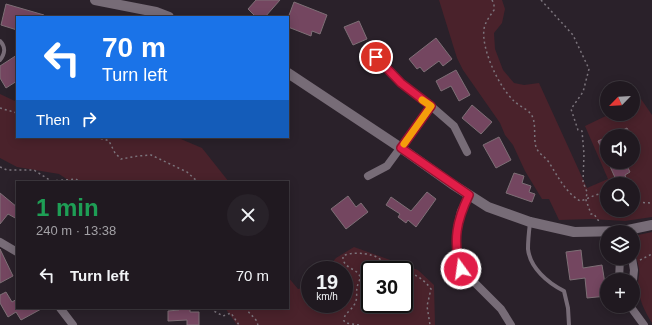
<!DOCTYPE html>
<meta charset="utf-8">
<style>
body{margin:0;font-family:Helvetica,sans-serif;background:#282229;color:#f1f3f6;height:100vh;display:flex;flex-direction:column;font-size:15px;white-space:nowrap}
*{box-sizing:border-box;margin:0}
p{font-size:13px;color:#a2a0a5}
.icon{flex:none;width:22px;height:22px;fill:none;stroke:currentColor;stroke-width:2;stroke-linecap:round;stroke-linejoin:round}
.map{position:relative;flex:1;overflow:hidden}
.panel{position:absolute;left:16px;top:181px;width:273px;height:128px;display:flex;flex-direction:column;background:#201920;border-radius:0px;box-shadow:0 2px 10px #0003,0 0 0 1px #3d383e}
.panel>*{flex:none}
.banner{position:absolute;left:16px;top:16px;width:273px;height:122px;border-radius:0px;box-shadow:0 2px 10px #0003,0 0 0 1px #3d383e;background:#1a73e8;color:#fff;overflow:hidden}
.needle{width:26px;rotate:245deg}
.controls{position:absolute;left:600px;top:81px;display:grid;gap:8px}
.controls a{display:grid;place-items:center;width:40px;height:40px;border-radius:50%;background:#201920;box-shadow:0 2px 10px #0003,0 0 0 1px #3d383e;font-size:20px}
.speed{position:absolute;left:301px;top:261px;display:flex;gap:8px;font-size:20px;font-weight:700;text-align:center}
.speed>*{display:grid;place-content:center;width:52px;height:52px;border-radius:50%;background:#201920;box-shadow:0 2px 10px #0003,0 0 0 1px #3d383e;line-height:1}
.speed small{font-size:10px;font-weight:400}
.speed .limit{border:2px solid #111;border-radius:6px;background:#fff;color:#111}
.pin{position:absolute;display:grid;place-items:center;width:34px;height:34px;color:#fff;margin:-17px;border:2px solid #fff;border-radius:50%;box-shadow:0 1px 4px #0007}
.me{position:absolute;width:44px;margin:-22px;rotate:346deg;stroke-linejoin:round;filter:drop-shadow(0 0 3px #0008)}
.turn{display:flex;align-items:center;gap:14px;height:84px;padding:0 20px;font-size:18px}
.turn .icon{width:52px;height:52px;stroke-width:2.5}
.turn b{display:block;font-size:28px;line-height:34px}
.then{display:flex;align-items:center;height:38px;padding:0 20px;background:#0003;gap:8px;font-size:15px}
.round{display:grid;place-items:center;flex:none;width:42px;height:42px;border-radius:21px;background:#282229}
.summary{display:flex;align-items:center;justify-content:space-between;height:68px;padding:0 20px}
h1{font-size:24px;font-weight:600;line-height:30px;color:#1e9e55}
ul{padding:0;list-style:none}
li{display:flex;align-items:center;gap:12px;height:52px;padding:0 20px}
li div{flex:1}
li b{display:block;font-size:15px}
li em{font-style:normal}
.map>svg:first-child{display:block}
.green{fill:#4a222b;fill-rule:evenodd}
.building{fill:#744660;stroke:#7e6f76}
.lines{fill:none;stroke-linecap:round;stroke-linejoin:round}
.path{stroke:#7c757d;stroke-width:1.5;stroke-dasharray:2 3;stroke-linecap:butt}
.lane{stroke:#776c77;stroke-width:4}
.street{stroke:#776c77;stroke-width:8}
.secondary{stroke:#776c77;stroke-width:10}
.route-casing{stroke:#92132f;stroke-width:10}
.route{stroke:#e11d48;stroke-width:7}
.slow{stroke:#f59e0b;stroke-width:7}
</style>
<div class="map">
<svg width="652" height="325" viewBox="0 0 652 325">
<rect width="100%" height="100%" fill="#2a212a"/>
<path class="green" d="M 439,0 L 502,0 L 505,9 L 502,23 L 494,33 L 495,49 L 503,70 L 514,83 L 524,85 L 539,83 L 587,188 L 608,179 L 585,126 L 610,114 L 633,114 L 633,103 L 641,99 L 652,115 L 652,217 L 625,221 L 591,219 L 559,220 L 549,199 L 542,199 L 525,171 L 513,145 L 505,135 L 500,123 L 463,70 L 457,58 ZM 607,136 L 633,136 L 633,162 L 607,162 ZM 607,184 L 633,184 L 633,210 L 607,210 Z
M 0,94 L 17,102 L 17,137 L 176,137 L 202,148 L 229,182 L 71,182 L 59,174 L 17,167 L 0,158 Z
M 652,232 L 652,323 C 645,312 638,298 638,284 C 638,279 640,274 639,269 C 637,256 631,246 638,235 Z
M 354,247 L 418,270 L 434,285 L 435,325 L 237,325 L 225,308 L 288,308 L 288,277 L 298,289 L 310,286 L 310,304 L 344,304 L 344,270 L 326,270 L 336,258 ZM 370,270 L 404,270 L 404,304 L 370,304 Z"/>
<path class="building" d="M 256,0 L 280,0 L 265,17 L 256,17 L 248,9 Z
M 294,2 L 327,15 L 320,34 L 312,31 L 311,36 L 288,27 L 288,18 Z
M 6,4 L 44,15 L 44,17 L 17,17 L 17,30 L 1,25 Z
M 359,21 L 367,39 L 353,45 L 344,27 Z
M 436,38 L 452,59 L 443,66 L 439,61 L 424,72 L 420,67 L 417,69 L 409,59 Z
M 17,55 L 17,81 L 6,88 L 0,78 L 0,66 Z
M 456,70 L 470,95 L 459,101 L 451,86 L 441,91 L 436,81 Z
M 472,105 L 492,122 L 481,134 L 462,118 Z
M 627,128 L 631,136 L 610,136 Z
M 499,137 L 511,160 L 496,168 L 483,145 Z
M 607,137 L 607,160 L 598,141 Z
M 608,162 L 625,162 L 630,172 L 625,175 L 627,181 L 618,184 Z
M 514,173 L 524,176 L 522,183 L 531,186 L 529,192 L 535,194 L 532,202 L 506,193 Z
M 427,192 L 436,199 L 416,227 L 408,220 L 406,223 L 398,217 L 400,214 L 386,205 L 391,197 L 411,211 Z
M 0,193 L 17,207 L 17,219 L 8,214 L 0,224 Z
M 348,196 L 356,207 L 361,203 L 368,212 L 346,229 L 331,209 Z
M 0,249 L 13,276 L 0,283 Z
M 581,250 L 583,268 L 602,265 L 607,296 L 587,298 L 585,278 L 570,280 L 566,252 Z
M 6,292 L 12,302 L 17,299 L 17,308 L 43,308 L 21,320 L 16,312 L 8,317 L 0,303 L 0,295 Z
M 179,308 L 190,308 L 190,312 L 199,312 L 199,325 L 187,325 L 187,320 L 168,321 L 168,311 L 179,310 Z"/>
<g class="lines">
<path class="path" d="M 492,0 L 494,4 L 494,10 C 490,16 485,22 484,29 C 481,49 499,87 514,101 C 519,106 527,109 531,114 C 537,123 533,137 536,147 C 538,153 544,156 548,161 C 558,176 564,191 580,201 C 589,199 597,192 607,194
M 541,0 L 573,35 L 589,69 L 583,92 L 571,109 L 578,130 L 582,131 L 584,154 L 583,182 L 587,192 L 586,200 L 591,214 L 594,214 L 600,223
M 0,108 L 17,113
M 51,137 C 57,139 63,138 70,138 C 83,137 97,136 109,141 L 115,153 L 121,159 L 138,156 L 151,155 L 187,172 L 198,182
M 0,167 L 7,170 L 34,170 L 51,181 L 76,179 L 80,182
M 633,202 L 652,203
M 640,260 L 652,254
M 211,308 L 212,310 L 223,316 L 231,313 L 239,325
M 245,308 L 256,320 L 258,325
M 359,325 L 346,323 L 344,321 C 343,314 351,311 354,305 C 358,300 356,293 357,287 C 358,284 360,280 360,277 C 358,268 342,269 343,256 C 350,252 364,253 371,255 C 377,256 380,260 385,262 C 402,272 418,271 431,289 L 427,306 L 430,325"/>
<path class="lane" d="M 0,41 C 6,47 5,54 0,60
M 530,223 C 529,231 528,240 528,249 C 530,268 548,283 564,291 L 568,308 L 569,325"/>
<path class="street" d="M 376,57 L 401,83 L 431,106
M 368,176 L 387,166 L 431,106 L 454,126 L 467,152
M 469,195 L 461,211 L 457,228 L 457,254 L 461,269 L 501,309 L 511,325
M 0,242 L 17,252
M 632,258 L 634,270 L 633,280
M 619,280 L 620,258
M 630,306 L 644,325
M 60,308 L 73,325"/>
<path class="secondary" d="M 95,0 L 156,12 L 169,17
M 288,73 L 401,148 L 452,184 L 488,207 L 530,222 L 574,232 L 623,231 L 652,225"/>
</g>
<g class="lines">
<defs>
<path id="route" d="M 376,57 L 401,83 L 431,106 L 401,148 L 469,195 C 457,220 452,241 461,269"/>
</defs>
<use href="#route" class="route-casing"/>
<use href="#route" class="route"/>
<path class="slow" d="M 404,144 L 431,106 L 422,100"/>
</g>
</svg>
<div class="controls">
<a><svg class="needle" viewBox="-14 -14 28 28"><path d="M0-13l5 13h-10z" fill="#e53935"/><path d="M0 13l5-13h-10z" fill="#a2a0a5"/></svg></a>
<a><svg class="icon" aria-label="sound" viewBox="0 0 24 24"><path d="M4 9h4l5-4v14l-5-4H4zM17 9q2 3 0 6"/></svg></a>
<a><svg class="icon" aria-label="search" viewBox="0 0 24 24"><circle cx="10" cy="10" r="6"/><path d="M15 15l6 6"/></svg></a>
<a><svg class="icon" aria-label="layers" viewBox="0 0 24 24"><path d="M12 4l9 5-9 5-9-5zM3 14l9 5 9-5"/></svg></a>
<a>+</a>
</div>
<div class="speed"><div>19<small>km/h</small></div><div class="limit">30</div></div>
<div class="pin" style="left:376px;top:57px;background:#d93025"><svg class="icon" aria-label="arrive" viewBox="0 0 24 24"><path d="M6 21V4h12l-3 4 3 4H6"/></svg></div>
<svg class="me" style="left:461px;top:269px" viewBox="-20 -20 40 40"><circle r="17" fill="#e11d48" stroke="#fff" stroke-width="3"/><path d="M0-11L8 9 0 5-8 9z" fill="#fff"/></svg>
<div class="banner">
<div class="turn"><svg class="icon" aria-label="left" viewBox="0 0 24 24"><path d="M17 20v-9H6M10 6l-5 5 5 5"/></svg><div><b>70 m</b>Turn left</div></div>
<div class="then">Then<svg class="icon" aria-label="right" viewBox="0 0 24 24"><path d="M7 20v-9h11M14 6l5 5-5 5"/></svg></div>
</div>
<section class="panel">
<div class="summary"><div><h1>1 min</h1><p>240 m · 13:38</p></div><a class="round"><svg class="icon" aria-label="close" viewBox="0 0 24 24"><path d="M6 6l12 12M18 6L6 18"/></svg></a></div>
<ul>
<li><svg class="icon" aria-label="left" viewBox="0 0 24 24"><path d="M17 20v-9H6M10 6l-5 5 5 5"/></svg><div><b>Turn left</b></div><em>70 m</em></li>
</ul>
</section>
</div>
